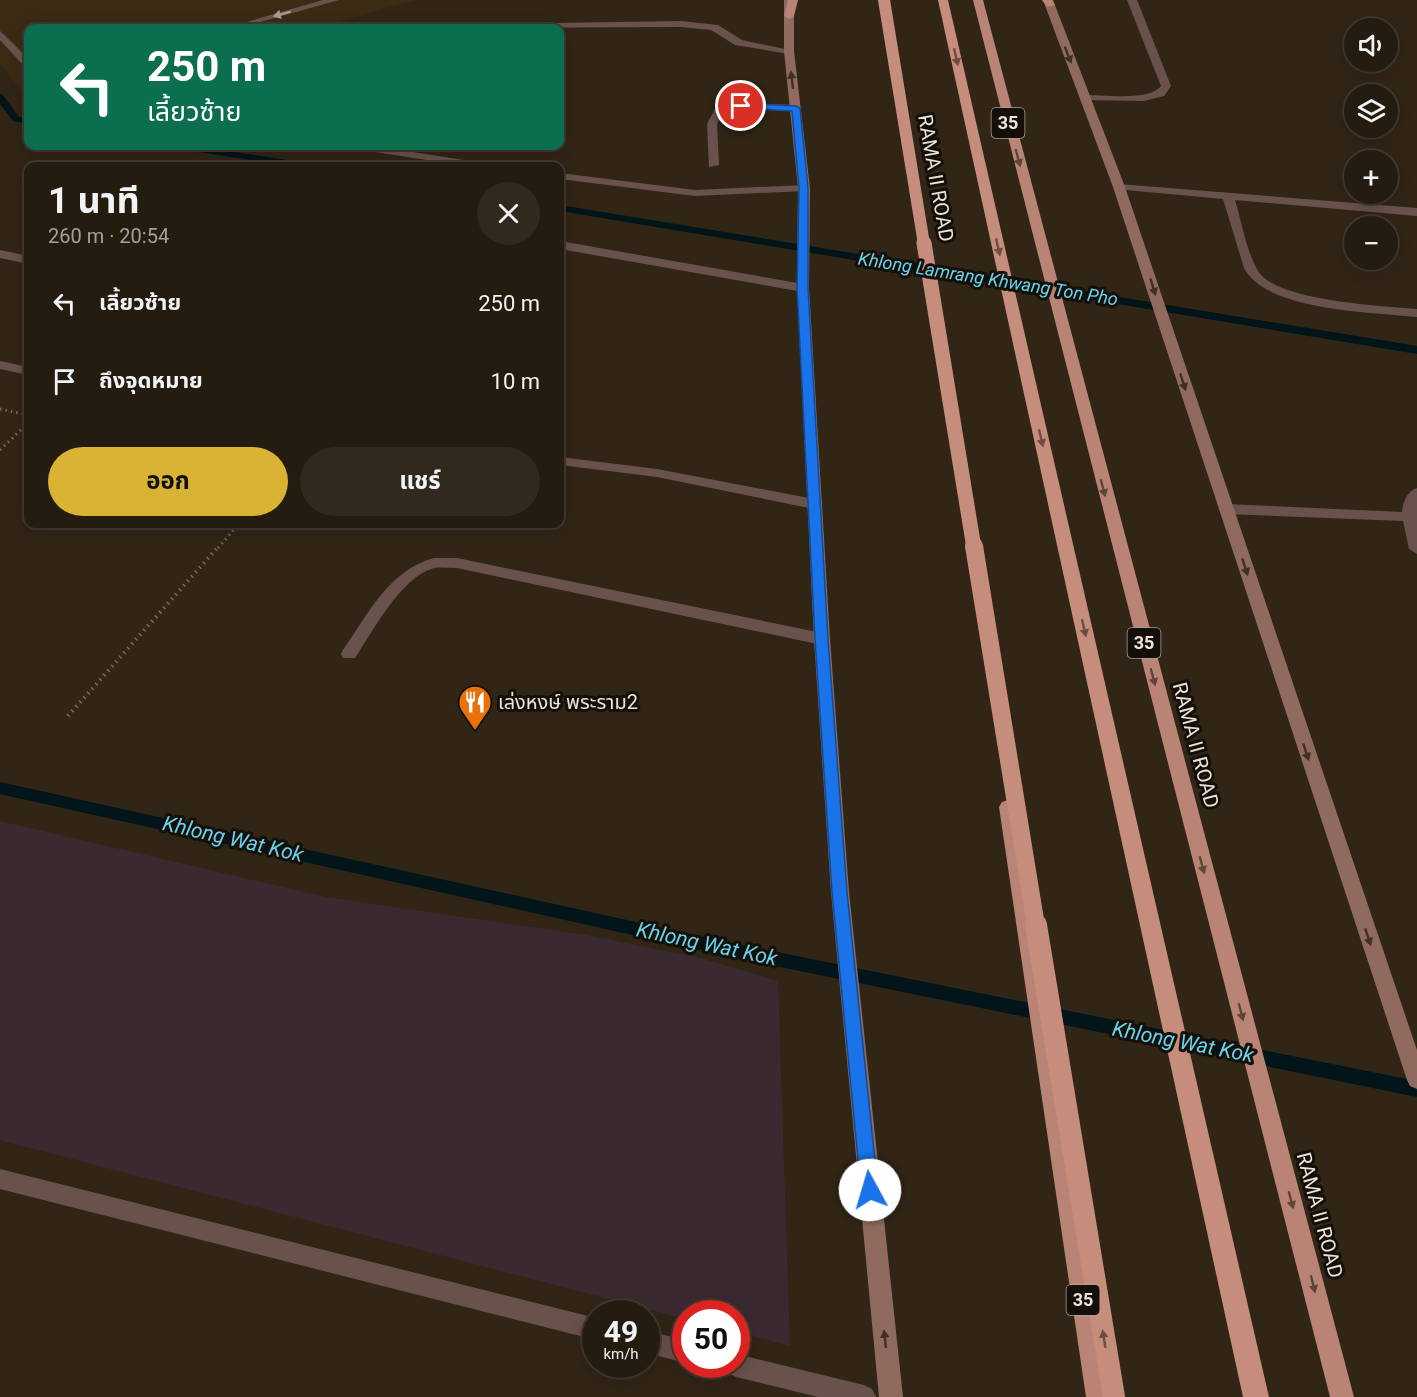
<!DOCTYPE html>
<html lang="th">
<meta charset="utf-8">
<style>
body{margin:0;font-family:Roboto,"Noto Sans Thai",sans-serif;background:#31291e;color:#f1f3f6;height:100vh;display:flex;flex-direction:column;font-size:22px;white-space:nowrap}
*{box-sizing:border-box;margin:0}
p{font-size:20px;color:#a3a19f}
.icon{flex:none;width:33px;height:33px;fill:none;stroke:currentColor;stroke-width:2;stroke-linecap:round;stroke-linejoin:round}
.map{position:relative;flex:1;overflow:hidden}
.panel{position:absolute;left:24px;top:162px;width:540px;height:366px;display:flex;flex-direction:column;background:#251c10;border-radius:12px;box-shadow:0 3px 15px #0003,0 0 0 2px #423a30}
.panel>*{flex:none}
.top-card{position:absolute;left:24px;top:24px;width:540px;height:126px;border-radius:12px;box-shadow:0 3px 15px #0003,0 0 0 2px #423a30;background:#0b6e4f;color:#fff;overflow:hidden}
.fabs{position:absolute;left:1344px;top:18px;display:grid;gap:12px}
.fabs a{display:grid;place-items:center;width:54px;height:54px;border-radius:50%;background:#251c10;box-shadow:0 3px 15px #0003,0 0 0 2px #423a30;font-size:30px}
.speed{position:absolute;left:582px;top:1300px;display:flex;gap:12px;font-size:30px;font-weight:700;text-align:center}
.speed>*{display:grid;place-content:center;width:78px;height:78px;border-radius:50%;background:#251c10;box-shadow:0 3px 15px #0003,0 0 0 2px #423a30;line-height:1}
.speed small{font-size:15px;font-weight:400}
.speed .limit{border:9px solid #d22;background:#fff;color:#111}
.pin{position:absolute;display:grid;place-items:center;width:51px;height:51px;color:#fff;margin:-26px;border:3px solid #fff;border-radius:50%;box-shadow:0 2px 6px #0007}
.me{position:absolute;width:66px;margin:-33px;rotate:354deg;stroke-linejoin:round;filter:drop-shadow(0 0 4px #0008)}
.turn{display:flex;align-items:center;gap:21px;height:126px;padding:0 24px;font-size:27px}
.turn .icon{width:78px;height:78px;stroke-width:2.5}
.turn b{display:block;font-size:42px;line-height:51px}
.round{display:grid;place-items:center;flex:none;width:63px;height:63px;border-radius:32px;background:#31291e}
.head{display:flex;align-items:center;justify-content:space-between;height:102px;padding:0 24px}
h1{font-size:36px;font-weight:700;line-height:45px}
.cta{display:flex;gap:12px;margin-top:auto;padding:12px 24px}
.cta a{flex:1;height:69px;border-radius:36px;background:#d9b334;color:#111;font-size:24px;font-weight:700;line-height:69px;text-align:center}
.cta a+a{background:#31291e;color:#f1f3f6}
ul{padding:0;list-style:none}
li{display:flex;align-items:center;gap:18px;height:78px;padding:0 24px}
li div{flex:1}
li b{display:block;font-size:22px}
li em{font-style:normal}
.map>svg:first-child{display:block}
.built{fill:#3b2b15}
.industrial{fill:#3b2931}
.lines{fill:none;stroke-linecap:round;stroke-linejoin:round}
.stream{fill:#01151a;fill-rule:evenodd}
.path-far1{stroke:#746a5d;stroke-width:3;stroke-dasharray:1.5 4;stroke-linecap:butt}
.path{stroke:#746a5d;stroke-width:4;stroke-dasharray:1.5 4.5;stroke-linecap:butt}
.service{fill:#6a524c;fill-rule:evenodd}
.minor{fill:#6a524c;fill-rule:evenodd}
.secondary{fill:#906a5f;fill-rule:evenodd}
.trunk{fill:#b98475;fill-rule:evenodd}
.motorway{fill:#c68c7c;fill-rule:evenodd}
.motorway-bridge-far3{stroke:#c68c7c;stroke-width:12}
.motorway-bridge-far2{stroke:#c68c7c;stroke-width:15}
.motorway-bridge-far1{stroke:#c68c7c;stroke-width:18}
.motorway-bridge{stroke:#c68c7c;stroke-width:22}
.oneway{fill:#aa9a92}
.oneway2{fill:#402f27}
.oneway3{fill:#6e4e42}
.oneway4{fill:#5f443a}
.route{fill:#1a73e8;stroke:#114b97;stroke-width:1.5}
.labels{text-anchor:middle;stroke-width:6;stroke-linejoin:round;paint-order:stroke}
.shield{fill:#150f09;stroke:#aba39b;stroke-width:1.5}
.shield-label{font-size:18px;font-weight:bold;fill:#ebe3d9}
.far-water-label{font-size:18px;font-style:italic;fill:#67d3ee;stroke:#150f09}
.street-label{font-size:20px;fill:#ebe3d9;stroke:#150f09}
.poi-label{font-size:20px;fill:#ebe3d9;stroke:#150f09;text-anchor:start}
.water-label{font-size:21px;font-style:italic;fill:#67d3ee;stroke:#150f09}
</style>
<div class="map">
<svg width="1417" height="1397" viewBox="0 0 1417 1397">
<rect width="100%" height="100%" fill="#312516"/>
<path class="built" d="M 0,0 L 415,0 L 317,28 L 28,28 L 28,99 L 0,64 Z"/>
<path class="industrial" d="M 0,821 L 326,897 L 586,935 L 700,958 L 778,981 L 790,1346 L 737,1332 L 736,1314 L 686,1314 L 685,1319 L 0,1140 Z"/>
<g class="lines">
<path class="stream" d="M 0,94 L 3,95 L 19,117 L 28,118 L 28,124 L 13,121 L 0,104 Z
M 174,146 L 195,146 L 306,163 L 311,166 L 290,166 L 179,149 Z
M 560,205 L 1417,346 L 1417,354 L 560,211 Z
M 0,782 L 722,941 L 1417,1081 L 1417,1097 L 722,955 L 0,794 Z"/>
<path class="path-far1" d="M 0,409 L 28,415
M 0,450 L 28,423
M 218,548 L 239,524"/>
<path class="path" d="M 68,716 L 219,546"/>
<path class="service" d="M 323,0 L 339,0 L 239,28 L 225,28 Z
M 1127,0 L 1137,0 L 1171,86 L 1164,96 L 1144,101 L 1081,100 L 1080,98 L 1085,95 C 1104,95 1150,101 1161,86 Z
M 681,21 L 718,25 L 742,40 L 794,51 L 789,54 L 735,45 L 711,30 L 681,27 L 429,28 L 434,25 Z
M 0,31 L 28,58 L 28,67 L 24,66 L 0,40 Z
M 741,103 L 796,105 L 801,108 L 796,111 L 741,109 L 723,113 L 717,124 L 719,165 L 709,167 L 707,124 L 715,109 Z
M 350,146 L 374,146 L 483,163 L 489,166 L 465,166 L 356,149 Z
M 560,173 L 695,190 L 804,185 L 810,188 L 804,191 L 695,196 L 560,179 Z
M 1119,184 L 1417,208 L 1417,216 L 1235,200 C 1242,223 1246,250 1258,271 C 1276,301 1383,306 1417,309 L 1417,317 C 1373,312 1266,311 1244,268 L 1223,199 L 1115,189 L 1113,187 Z
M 560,241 L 803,284 L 809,288 L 803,292 L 560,249 Z
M 0,250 L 28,256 L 28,264 L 0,258 Z
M 1417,488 L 1417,554 L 1409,549 L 1403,521 L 1225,514 L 1218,509 L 1225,504 L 1402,512 C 1403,502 1407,491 1417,488 Z
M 434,558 L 457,558 L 822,633 L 830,639 L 822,645 L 457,568 C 449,568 441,567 434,568 C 401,577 373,631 355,658 L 343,658 L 341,654 L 343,650 C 368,614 389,570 434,558 Z
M 0,1169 L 596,1318 L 596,1340 L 0,1189 Z
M 646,1331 L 686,1340 L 686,1363 L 646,1353 Z
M 736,1354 L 864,1385 L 872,1389 L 876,1397 L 818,1397 L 736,1377 L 728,1373 L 724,1365 L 736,1365 Z"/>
<path class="minor" d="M 0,361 L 28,367 L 28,375 L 0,369 Z
M 560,457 L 657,469 L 814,499 L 821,504 L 814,509 L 657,477 L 560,465 Z"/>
<path class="secondary" d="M 784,0 L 794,0 L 794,51 L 810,188 L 809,288 L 830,639 L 849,892 L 903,1397 L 879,1397 L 831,892 L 814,639 L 797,288 L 798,188 L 784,51 Z
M 1043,0 L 1053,0 L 1125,187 L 1417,1050 L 1417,1089 L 1410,1086 L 1407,1080 L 1113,187 Z"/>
<path class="trunk" d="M 788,0 L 798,0 L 794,16 L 789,19 L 784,16 Z
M 973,0 L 983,0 L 1354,1397 L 1330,1397 Z
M 1042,0 L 1052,0 L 1055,5 L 1047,7 Z
M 1008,800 L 1014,802 L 1017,807 L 1110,1397 L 1086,1397 L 999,807 L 1002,802 Z"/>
<path class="motorway" d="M 938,0 L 948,0 L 1269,1397 L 1243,1397 Z"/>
<path class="motorway-bridge-far3" d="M 884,0 L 924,244"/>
<path class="motorway-bridge-far2" d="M 924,243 L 974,548"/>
<path class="motorway-bridge-far1" d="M 974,546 L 1036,926"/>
<path class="motorway-bridge" d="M 1036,925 L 1114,1397"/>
</g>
<defs><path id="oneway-solid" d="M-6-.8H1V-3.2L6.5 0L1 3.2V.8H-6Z" transform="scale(1.5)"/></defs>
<use class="oneway" href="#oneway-solid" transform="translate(282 14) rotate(165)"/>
<g class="oneway2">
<use href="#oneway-solid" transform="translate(1068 55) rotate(69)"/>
<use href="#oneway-solid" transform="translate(792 80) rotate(-97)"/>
<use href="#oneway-solid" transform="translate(1153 287) rotate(73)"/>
<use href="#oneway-solid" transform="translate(1183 382) rotate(72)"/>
<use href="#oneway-solid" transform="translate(1245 567) rotate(72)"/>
<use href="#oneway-solid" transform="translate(1306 752) rotate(72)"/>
<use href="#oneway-solid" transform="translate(1368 937) rotate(72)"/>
<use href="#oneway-solid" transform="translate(885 1339) rotate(-96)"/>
</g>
<g class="oneway3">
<use href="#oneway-solid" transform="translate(956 57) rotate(77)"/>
<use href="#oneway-solid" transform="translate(998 247) rotate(77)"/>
<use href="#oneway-solid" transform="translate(1041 438) rotate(77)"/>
<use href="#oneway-solid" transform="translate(1084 628) rotate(77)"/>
<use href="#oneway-solid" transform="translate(1104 1339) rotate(-99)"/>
</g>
<g class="oneway4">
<use href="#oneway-solid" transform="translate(1018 158) rotate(75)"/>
<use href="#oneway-solid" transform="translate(1103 488) rotate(75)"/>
<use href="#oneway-solid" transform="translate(1153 677) rotate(75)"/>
<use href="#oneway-solid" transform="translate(1202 865) rotate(75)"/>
<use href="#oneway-solid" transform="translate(1241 1012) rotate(75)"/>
<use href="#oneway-solid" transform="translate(1291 1200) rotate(75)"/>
<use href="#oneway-solid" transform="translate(1313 1284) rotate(76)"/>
</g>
<path class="route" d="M 741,103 L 796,106 L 800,108 L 808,188 L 808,288 L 828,639 L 847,892 L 878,1190 L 876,1196 L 870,1198 L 863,1196 L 861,1190 L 832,892 L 815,639 L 797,288 L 799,188 L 792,111 L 738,108 L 737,106 Z"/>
<defs>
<symbol id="restaurant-pin" viewBox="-11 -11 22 30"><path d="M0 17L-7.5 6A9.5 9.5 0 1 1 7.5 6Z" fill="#e8710a" stroke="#150f09"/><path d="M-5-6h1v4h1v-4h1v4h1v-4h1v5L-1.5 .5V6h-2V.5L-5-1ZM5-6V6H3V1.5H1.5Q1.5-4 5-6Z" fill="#fff"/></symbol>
</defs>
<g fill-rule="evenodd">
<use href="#restaurant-pin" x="456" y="683" width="38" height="52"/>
</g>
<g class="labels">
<g class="shield">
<rect x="991.5" y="108" width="33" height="30" rx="4.5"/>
<rect x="1127.5" y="628" width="33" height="30" rx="4.5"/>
<rect x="1066.5" y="1285" width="33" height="30" rx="4.5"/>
</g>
<g class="shield-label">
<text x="1008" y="129">35</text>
<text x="1144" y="649">35</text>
<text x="1083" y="1306">35</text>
</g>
<g class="far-water-label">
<text transform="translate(988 279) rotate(9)" y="6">Khlong Lamrang Khwang Ton Pho</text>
</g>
<g class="street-label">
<text transform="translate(936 178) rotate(80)" y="7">RAMA II ROAD</text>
<text transform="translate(1196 745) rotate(75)" y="7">RAMA II ROAD</text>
<text transform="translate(1320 1215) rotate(75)" y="7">RAMA II ROAD</text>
</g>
<g class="poi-label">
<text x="498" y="709">เล่งหงษ์ พระราม2</text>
</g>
<g class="water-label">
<text transform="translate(233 839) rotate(13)" y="7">Khlong Wat Kok</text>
<text transform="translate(707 944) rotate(12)" y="7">Khlong Wat Kok</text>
<text transform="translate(1183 1042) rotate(11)" y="7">Khlong Wat Kok</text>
</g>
</g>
</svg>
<div class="fabs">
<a><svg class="icon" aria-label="sound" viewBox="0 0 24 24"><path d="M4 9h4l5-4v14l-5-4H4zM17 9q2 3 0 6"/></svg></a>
<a><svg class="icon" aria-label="layers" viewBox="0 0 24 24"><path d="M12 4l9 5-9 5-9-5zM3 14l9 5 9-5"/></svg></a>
<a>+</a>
<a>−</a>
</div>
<div class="speed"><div>49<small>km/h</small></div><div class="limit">50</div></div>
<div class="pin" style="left:741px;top:106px;background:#d93025"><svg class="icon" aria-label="arrive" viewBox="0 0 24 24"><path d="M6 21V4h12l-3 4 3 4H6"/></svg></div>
<svg class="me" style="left:870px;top:1190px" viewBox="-20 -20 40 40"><circle r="19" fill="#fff"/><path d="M0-13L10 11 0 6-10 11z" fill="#1a73e8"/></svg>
<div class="top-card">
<div class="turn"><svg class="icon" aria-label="left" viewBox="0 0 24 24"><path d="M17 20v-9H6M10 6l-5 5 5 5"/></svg><div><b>250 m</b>เลี้ยวซ้าย</div></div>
</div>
<section class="panel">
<div class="head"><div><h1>1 นาที</h1><p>260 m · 20:54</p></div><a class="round"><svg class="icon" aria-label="close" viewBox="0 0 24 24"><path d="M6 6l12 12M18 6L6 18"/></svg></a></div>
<ul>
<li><svg class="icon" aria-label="left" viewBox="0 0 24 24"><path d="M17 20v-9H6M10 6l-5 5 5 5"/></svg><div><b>เลี้ยวซ้าย</b></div><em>250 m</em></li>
<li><svg class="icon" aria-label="arrive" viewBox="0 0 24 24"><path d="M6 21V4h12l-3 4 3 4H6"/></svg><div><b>ถึงจุดหมาย</b></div><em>10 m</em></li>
</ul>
<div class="cta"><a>ออก</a><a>แชร์</a></div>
</section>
</div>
